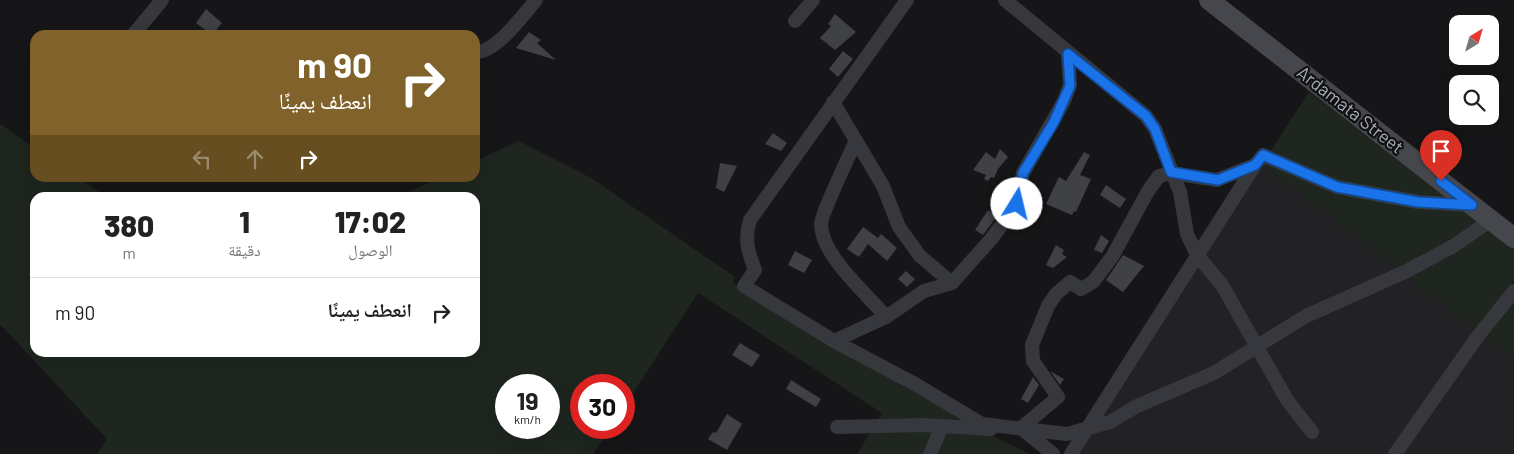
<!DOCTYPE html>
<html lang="ar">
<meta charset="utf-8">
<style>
body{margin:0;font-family:Barlow,"Noto Naskh Arabic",sans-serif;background:#f2f2f2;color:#222;direction:rtl;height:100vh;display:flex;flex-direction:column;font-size:19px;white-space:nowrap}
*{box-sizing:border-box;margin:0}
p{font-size:16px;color:#767676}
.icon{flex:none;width:28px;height:28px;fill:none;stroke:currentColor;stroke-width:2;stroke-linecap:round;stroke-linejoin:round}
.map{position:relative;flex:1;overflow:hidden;direction:ltr}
.side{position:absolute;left:30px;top:192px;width:450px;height:165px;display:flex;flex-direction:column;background:#fff;border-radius:15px;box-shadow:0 5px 20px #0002;direction:rtl}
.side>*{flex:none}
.hud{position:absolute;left:30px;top:30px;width:450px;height:152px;border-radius:15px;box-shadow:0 5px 20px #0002;direction:rtl;background:#80622a;color:#fff;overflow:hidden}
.needle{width:32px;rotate:37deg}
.buttons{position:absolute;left:1449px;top:15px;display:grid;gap:10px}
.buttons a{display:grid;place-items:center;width:50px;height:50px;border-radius:10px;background:#fff;box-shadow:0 5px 20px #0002;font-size:25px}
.speed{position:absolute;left:495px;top:374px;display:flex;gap:10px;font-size:25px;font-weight:700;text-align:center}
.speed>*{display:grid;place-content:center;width:65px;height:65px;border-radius:50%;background:#fff;box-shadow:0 5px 20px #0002;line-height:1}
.speed small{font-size:12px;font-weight:400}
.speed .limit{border:8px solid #d22;background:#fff;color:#111}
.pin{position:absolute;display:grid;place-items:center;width:42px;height:42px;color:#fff;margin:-51px -21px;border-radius:50% 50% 50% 0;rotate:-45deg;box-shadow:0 0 5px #0007}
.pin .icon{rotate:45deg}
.me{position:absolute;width:55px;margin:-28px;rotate:9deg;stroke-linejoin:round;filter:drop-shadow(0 0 4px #0008)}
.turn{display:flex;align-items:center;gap:18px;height:105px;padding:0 25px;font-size:22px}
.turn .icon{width:65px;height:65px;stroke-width:2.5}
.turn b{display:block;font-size:35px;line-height:42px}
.lanes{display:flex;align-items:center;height:48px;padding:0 25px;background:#0003;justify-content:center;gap:25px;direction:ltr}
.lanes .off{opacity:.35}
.eta{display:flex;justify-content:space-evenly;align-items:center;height:85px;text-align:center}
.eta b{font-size:30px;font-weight:800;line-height:35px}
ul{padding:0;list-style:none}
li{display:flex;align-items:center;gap:15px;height:70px;padding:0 25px;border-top:1px solid #e0e0e0}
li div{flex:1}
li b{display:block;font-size:19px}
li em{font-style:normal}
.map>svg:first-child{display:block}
.built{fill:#222225}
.green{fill:#1e261f;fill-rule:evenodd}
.building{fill:#404145}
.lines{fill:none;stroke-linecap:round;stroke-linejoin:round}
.street{stroke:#37383d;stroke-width:14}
.secondary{stroke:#45474d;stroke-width:20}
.route-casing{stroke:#114b97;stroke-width:12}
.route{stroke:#1a73e8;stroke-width:9}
.labels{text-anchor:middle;stroke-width:4.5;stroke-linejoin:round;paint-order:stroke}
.street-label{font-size:18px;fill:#a8adb8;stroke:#111113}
</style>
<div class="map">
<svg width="1514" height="454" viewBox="0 0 1514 454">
<rect width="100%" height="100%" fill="#161618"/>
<path class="built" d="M 1263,165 L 1514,359 L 1514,454 L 1079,454 Z"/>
<path class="green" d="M 1309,92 L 1453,201 L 1337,184 L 1268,155 Z
M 0,124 L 35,148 L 35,178 L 78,178 L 107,197 L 35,198 L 35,352 L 475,352 L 475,198 L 397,197 L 440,178 L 475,178 L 475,161 L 519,141 L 591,178 L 735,277 L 733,283 L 987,433 L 1030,454 L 857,454 L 882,413 L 698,293 L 624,407 L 624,385 L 581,385 L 581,428 L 611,428 L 593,454 L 97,454 L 107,439 L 0,324 ZM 506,385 L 549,385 L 549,428 L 506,428 Z
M 1265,160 L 1336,189 L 1464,208 L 1514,247 L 1514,281 L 1475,329 L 1263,165 Z
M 1514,295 L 1514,359 L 1483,335 Z"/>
<path class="building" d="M 206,9 L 222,23 L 212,35 L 196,23 Z
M 835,14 L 856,32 L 835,50 L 820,38 L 831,26 L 828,24 Z
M 529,32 L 541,40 L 537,43 L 556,60 L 516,48 Z
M 843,51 L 853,59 L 838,77 L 829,69 Z
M 773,133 L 787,143 L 781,151 L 765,144 Z
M 1000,149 L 1008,157 L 998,169 L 994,178 L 991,177 L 988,181 L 984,179 L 986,175 L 973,170 L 986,152 L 995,159 Z
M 1084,152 L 1090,155 L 1080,175 L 1091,179 L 1076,212 L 1074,211 L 1072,215 L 1046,204 L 1059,177 L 1066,181 Z
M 720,163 L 737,166 L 724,192 L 716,188 Z
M 1106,185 L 1126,199 L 1120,208 L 1100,195 Z
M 988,210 L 997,216 L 983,235 L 975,230 Z
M 863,227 L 878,238 L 881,234 L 897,248 L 887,261 L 868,244 L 859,257 L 847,249 Z
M 1101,235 L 1109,241 L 1102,253 L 1094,250 Z
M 1056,245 L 1064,250 L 1062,254 L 1067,257 L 1053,268 L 1046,265 Z
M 795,251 L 812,260 L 804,273 L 788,265 Z
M 1123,255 L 1144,266 L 1123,292 L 1106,280 Z
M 906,271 L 915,279 L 907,287 L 898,279 Z
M 740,343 L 760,355 L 752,367 L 732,355 Z
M 1050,371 L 1064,379 L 1060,385 Z
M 1033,377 L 1039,385 L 1028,403 L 1021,399 Z
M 791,380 L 821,399 L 816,407 L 786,389 Z
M 727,414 L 742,424 L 727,450 L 708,439 L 713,432 L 716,433 Z"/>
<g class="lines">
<path class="street" d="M 907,0 L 750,220 C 744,239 748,252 755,270 L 744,286 L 834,341 L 915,384 L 982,424 L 1067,434 L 1110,422 L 1137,406 L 1214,373 L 1306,316 L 1407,271 L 1455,245 L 1491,220
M 1005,0 L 1146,116 L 1155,129 L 1180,192 L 1187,234 L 1197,255 L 1222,285 L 1287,400 L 1312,432
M 795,21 L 813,0
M 133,35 L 162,0
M 475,52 C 496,53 523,15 536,0
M 833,102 L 883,186 L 899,227 L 920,256 L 952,283
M 856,140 C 850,155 821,213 821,225 C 822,256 867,294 886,317
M 834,341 L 886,317 L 924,291 L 952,283 L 992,238 L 1017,204 L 1023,173 L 1064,101 L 1070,85 L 1068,54
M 837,427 L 925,425 L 991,429
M 1021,428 L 1058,397 L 1033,361 L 1032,345 L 1048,306 L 1056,294 L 1070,282 L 1081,289 L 1093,282 L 1112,257 L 1148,191 L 1159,176 L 1171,173 L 1217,180 L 1255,165 L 1263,155 L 1337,187 L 1418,202 L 1471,205
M 1022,429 L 1053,454
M 930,454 L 942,426
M 1071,454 L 1255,165
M 1395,454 L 1478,336 L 1514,291"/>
<path class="secondary" d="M 1209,0 L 1514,238"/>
</g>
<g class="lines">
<defs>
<path id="route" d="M 1017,204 L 1023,173 L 1054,122 L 1070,86 L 1068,54 L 1146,116 L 1155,129 L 1171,172 L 1218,180 L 1255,165 L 1263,155 L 1337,187 L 1418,202 L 1472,205 L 1441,181"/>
</defs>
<use href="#route" class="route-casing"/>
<use href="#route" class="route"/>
</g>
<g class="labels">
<g class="street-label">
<text transform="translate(1350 110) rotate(38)" y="6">Ardamata Street</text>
</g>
</g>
</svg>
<div class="buttons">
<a><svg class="needle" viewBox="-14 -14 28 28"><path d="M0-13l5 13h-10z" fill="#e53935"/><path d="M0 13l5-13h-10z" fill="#767676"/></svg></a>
<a><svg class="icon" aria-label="search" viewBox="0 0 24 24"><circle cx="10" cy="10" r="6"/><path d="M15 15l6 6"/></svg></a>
</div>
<div class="speed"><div>19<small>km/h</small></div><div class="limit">30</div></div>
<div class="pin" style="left:1441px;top:181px;background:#d93025"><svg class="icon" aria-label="arrive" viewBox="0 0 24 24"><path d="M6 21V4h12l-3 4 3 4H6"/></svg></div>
<svg class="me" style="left:1017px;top:204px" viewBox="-20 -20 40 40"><circle r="19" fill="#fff"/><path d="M0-13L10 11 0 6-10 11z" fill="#1a73e8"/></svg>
<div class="hud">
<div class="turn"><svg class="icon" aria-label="right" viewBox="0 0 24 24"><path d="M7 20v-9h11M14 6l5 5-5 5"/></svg><div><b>90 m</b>انعطف يمينًا</div></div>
<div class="lanes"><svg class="icon off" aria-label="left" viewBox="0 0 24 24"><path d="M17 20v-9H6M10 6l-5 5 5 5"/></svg><svg class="icon off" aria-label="ahead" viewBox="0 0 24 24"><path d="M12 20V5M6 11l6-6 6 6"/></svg><svg class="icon" aria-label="right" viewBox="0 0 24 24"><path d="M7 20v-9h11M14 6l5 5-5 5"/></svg></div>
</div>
<section class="side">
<div class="eta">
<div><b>17:02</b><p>الوصول</p></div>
<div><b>1</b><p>دقيقة</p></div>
<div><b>380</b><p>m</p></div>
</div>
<ul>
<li><svg class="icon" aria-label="right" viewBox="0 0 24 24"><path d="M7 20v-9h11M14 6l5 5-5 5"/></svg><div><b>انعطف يمينًا</b></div><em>90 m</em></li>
</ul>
</section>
</div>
